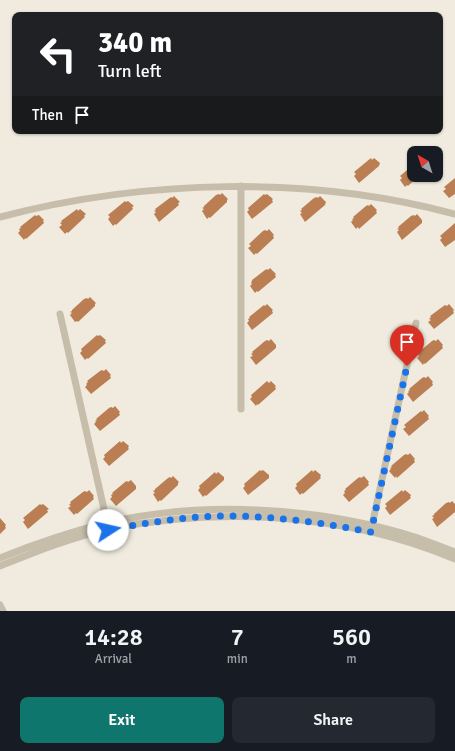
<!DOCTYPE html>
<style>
body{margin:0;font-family:Signika,sans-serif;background:#242831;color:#f1f3f6;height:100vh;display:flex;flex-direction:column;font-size:15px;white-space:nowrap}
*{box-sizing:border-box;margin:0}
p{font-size:13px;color:#9ea1a6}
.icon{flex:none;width:22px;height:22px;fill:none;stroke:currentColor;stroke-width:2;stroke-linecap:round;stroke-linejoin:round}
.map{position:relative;height:611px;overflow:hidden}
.details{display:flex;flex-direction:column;background:#171b24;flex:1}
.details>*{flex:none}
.top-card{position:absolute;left:12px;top:12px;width:431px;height:122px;border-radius:8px;box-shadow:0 1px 3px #0004;background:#202124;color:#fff;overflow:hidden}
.needle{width:26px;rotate:321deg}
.tools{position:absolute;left:407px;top:146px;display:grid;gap:8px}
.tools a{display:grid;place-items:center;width:36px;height:36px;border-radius:8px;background:#171b24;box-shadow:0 1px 3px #0004;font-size:20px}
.pin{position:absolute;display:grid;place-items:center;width:34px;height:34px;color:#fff;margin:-41px -17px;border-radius:50% 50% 50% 0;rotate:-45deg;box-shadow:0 0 4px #0007}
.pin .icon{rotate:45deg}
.me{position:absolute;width:44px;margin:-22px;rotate:80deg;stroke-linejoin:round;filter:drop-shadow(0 0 3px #0008)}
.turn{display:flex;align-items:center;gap:14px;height:84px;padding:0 20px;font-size:18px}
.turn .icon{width:52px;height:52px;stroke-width:2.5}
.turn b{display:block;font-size:28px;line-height:34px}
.then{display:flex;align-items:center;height:38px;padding:0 20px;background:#0003;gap:8px;font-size:15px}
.eta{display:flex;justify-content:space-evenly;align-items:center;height:68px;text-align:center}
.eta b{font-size:24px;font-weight:600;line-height:28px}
.cta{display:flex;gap:8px;margin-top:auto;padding:8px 20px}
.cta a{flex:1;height:46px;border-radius:8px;background:#0f766e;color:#fff;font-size:16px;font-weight:600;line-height:46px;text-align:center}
.cta a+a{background:#242831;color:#f1f3f6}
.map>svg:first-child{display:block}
.building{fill:#bb7e52}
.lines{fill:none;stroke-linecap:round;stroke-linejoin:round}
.minor{stroke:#c7bdab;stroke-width:7}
.route{stroke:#1a73e8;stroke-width:7;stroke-dasharray:0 12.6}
</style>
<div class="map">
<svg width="455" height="611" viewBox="0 0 455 611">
<rect width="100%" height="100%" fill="#f0ebde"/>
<path class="building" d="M 371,158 L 372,160 L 374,158 L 380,163 L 379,166 L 359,183 L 354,176 L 356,174 L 354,172 Z
M 414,164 L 414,175 L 420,175 L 408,186 L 407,185 L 405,187 L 400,180 L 402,178 L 400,176 Z
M 455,178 L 455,194 L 449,198 L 443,191 L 446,189 L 444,187 Z
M 222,193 L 228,199 L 227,200 L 227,202 L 210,218 L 209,217 L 207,219 L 202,211 L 204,209 L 202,208 L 204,207 L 204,206 L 216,195 L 219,194 L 220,195 Z
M 264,194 L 265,195 L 267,194 L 273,199 L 272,200 L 273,202 L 252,219 L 247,212 L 249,210 L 248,208 Z
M 174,196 L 180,202 L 178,203 L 179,205 L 159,222 L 154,214 L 156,212 L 154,211 L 156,210 L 155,209 L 171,197 L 172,198 Z
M 320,196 L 326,202 L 325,205 L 305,222 L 300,214 L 302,213 L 300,211 L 302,210 L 301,209 L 314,198 L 317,197 L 318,198 Z
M 125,201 L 126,202 L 128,201 L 134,206 L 132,207 L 133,209 L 116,225 L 115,224 L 113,226 L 108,219 L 110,217 L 108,215 Z
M 371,204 L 377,210 L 376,211 L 377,213 L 359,229 L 358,227 L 356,229 L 351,222 L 353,220 L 352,219 L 354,218 L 353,217 L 366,206 L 368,205 L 369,206 Z
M 77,209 L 78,211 L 80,209 L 86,214 L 84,216 L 85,217 L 68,233 L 67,232 L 65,234 L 59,227 L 62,225 L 60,223 L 62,222 L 61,221 Z
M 417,214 L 422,220 L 422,223 L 402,240 L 397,232 L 399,230 L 397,229 L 399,228 L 398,227 L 411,216 L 414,215 L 415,216 Z
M 35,215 L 36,216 L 39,215 L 44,220 L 43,221 L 44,223 L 26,239 L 25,238 L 24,240 L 18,233 L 20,231 L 19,229 L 21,228 L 20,227 Z
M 455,223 L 455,240 L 445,247 L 440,240 L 442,238 L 440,236 Z
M 269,229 L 274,235 L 273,236 L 274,238 L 257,254 L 256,253 L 254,255 L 248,248 L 251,246 L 249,244 L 263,231 L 265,230 L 267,231 Z
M 270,268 L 276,274 L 275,275 L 276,277 L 258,292 L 257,291 L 255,293 L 250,286 L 252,284 L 251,283 L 252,281 L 252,280 L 265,270 L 267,269 L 268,270 Z
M 90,297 L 96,303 L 95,304 L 95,306 L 78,322 L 77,321 L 75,322 L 70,315 L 72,313 L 70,312 L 72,311 L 72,310 L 84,299 L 87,298 L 88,299 Z
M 267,304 L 273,310 L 272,311 L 273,313 L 252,330 L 247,323 L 249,321 L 248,319 L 250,318 L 249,317 L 264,305 L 265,306 Z
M 449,304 L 454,310 L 453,311 L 454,313 L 434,329 L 428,322 L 431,320 L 429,319 L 431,317 L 430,316 L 445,305 L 447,306 Z
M 97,335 L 98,336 L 100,335 L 106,340 L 105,341 L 106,343 L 88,359 L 87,358 L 85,360 L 80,353 L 82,351 L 81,349 Z
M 271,339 L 276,345 L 276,348 L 256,365 L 250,357 L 253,356 L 251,354 L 253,353 L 252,352 L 265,341 L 267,340 L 269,341 Z
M 438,339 L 443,345 L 442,346 L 443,348 L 425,364 L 424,363 L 423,365 L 417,358 L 419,356 L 418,354 L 420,353 L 419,352 L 432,341 L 434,340 L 436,341 Z
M 106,369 L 111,375 L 110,376 L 111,378 L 91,394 L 85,387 L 87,385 L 86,384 L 88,382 L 87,381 L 100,371 L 102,370 L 104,371 Z
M 428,376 L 433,382 L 432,383 L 433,385 L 413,402 L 407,394 L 409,392 L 408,391 L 410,390 L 409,389 L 422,378 L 424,377 L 426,378 Z
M 267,381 L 269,383 L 271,381 L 276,386 L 275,387 L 276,389 L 258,405 L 257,404 L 256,406 L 250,399 L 252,397 L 251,395 Z
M 115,406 L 120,412 L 119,413 L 120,415 L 100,431 L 94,424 L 96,422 L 95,421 L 97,420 L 96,419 L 109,408 L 111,407 L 113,408 Z
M 424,410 L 429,416 L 428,417 L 429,419 L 409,436 L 403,429 L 406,427 L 404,425 L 421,411 L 422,412 Z
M 120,441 L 121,443 L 123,441 L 129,446 L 128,448 L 129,449 L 109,466 L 103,459 L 105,457 L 104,455 Z
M 410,453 L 415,459 L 414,460 L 415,462 L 397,478 L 396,476 L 395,478 L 389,471 L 391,469 L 390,468 L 392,467 L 391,466 L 404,455 L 406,454 L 408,455 Z
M 260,470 L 261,471 L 263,470 L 269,475 L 269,478 L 248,495 L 243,488 L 245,486 L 244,484 Z
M 312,470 L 313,472 L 315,470 L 321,475 L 320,477 L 321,478 L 303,494 L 302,493 L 300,495 L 295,488 L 297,486 L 296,484 Z
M 215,472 L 216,474 L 218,472 L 224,477 L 224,480 L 206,496 L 205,495 L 203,497 L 198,490 L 200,488 L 199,486 Z
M 173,476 L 179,482 L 178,483 L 178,485 L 161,501 L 160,500 L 158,502 L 153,494 L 155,493 L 153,491 L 155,490 L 155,489 L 168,478 L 170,477 L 171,478 Z
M 364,476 L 369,482 L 368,483 L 369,485 L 349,502 L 343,495 L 345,493 L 344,491 L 346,490 L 345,489 L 358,478 L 360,477 L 361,478 Z
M 131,480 L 136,486 L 136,489 L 116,506 L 110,499 L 112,497 L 111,495 L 113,494 L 112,493 L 125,482 L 127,481 L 128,482 Z
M 89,490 L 94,496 L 93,497 L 94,499 L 77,514 L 76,513 L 74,515 L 68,508 L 71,506 L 69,505 L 71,503 L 70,502 L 83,492 L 85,491 L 87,492 Z
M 402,490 L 403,492 L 405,490 L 411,495 L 410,497 L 411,498 L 390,515 L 385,508 L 387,506 L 385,504 Z
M 452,501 L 455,504 L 455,512 L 437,527 L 432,519 L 434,518 L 432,516 L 434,515 L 434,514 L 446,503 L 449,502 L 450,503 Z
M 40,504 L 41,505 L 43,504 L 49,509 L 47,510 L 48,512 L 28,529 L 23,522 L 25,520 L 23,518 Z
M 0,518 L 6,525 L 5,526 L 6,528 L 0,534 Z"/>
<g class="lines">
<path class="minor" d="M 241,186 L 241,409
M 0,217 C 145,179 310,175 455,214
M 60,314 L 108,527
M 371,530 L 416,323
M 0,558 C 35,544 70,532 106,523 C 205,500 318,507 415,537 C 429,542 442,547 455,552
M 0,566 C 35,552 72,537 109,529 C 223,506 348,514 455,559
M 0,605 L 3,611"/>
</g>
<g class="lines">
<path class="route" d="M 108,530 C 147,523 186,516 226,516 C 275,516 323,523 371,532 L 407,366"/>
</g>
</svg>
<div class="tools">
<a><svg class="needle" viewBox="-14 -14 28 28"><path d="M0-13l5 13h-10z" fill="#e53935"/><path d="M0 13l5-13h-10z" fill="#9ea1a6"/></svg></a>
</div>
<div class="pin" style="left:407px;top:366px;background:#d93025"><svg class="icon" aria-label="arrive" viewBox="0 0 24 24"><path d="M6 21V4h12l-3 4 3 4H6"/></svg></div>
<svg class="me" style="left:108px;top:530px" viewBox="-20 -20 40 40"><circle r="19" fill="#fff"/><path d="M0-13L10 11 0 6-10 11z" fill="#1a73e8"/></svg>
<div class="top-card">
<div class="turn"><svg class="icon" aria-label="left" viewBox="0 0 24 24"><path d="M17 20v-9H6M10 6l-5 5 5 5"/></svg><div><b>340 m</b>Turn left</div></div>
<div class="then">Then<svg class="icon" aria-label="arrive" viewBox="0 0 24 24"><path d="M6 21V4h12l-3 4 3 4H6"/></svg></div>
</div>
</div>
<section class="details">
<div class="eta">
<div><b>14:28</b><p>Arrival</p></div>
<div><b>7</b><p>min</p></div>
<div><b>560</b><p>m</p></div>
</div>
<div class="cta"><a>Exit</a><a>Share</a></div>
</section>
